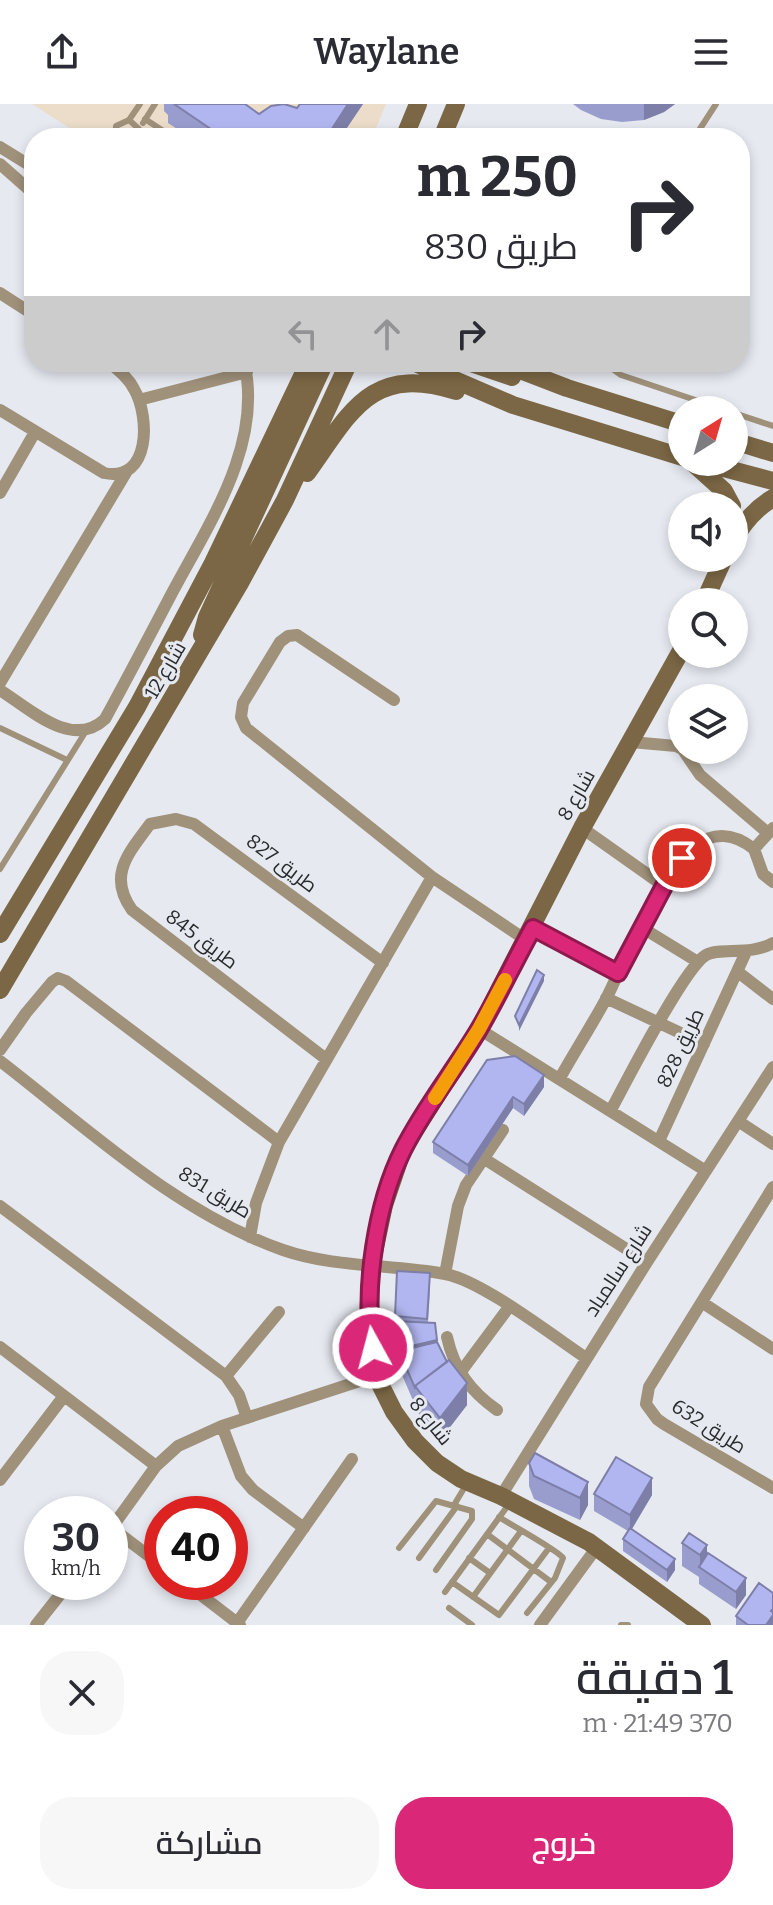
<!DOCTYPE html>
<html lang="ar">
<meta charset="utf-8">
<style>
body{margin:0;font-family:Bitter,Cairo,serif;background:#f7f7f7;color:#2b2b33;direction:rtl;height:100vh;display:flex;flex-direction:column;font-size:30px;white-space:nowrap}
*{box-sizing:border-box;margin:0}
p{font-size:26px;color:#7c7c81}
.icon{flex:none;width:44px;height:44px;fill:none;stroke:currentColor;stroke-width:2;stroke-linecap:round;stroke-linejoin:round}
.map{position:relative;height:1521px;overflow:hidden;direction:ltr}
.panel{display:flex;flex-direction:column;background:#fff;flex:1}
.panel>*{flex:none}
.hud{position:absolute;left:24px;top:24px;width:726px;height:244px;border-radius:32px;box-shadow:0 4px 12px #0003;direction:rtl;background:#fff;color:#2b2b33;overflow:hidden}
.needle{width:52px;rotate:37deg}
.fabs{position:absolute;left:668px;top:292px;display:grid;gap:16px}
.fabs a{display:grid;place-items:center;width:80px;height:80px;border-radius:50%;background:#fff;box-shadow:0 4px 12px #0003;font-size:40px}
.speed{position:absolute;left:24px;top:1392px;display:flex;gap:16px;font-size:40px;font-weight:700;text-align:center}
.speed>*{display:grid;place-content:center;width:104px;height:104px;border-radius:50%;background:#fff;box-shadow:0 4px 12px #0003;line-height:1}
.speed small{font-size:20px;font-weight:400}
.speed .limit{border:12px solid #d22;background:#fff;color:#111}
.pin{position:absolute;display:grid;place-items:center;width:68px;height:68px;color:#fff;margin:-34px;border:4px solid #fff;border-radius:50%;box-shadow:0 2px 8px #0007}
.me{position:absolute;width:88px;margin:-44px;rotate:353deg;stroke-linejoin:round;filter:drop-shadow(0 0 6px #0008)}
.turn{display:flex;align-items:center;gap:28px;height:168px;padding:0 40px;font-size:36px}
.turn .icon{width:104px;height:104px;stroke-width:2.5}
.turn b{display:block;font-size:56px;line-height:68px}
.lanes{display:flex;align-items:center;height:76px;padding:0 40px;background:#0003;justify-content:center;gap:40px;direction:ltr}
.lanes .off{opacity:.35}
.round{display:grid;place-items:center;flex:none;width:84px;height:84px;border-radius:32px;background:#f7f7f7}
.headline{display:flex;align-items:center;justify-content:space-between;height:136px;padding:0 40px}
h1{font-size:48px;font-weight:600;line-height:60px}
.action{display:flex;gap:16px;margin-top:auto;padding:16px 40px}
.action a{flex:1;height:92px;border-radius:32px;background:#db2777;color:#fff;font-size:32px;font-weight:600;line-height:92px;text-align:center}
.action a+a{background:#f7f7f7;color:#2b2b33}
header{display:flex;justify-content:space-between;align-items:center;height:104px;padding:0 40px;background:#fff;font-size:36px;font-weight:600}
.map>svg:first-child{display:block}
.education{fill:#ebddca}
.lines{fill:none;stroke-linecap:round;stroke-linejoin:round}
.lane{stroke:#9f917a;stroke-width:6}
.street{stroke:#9f917a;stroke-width:12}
.secondary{stroke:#7b6745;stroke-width:18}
.wall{fill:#999dce}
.shaded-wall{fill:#7d7fa8}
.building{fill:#b2b6f0;stroke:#7d7fa8;stroke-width:2}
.route-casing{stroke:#8e194d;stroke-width:20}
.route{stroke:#db2777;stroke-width:14}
.slow{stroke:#f59e0b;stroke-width:14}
.labels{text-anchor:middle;stroke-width:6;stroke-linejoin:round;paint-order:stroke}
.street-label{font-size:20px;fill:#292a2c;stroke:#e6e9f0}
</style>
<header><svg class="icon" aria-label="menu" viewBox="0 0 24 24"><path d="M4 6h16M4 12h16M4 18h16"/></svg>Waylane<svg class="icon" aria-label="share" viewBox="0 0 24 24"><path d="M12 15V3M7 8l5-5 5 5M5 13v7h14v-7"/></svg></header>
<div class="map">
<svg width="773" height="1521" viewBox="0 0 773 1521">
<rect width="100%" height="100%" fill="#e6e9f0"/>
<path class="education" d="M 32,0 L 386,0 L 372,34 L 85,34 Z"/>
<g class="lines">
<path class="lane" d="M 145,15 L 174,34
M 129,16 L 140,0
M 143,19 L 155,0
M 115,34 L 116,22 L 129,16 L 139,25 L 138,34
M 694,34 L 716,0
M 603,258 L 621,271 L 725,306
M 734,309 L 773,322
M 0,624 L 67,656
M 0,765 L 86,627
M 454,1401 L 466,1381
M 499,1413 C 511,1421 559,1447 563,1454 L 555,1474 L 527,1509
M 487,1430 L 551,1478
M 399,1444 L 436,1397 L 472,1407 L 472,1415 L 436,1466
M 419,1454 L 457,1402
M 469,1454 L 490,1469
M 452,1478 L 499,1511 L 549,1444
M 445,1488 L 509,1400
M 473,1493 L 521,1427
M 449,1504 L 472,1521
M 621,1521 L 628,1521"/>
<path class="street" d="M 0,43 L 34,64
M 0,60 L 34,90
M 0,189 L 34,211
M 139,296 L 247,268
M 0,306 L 104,369 C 151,379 150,312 134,285 C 128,273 118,265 108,258
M 0,389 L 35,328
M 0,579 L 127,367
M 0,586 C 30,605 72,646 105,615 C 128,573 150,531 172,489 C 208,421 264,340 244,258
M 394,596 L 297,531 L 288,532 L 280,538 L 243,599 L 241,613 L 246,624 L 432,773 L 526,836
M 631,638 L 676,642 L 682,645
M 683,646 L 700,671 L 768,729
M 582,724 L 664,782
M 754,745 L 763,770 L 773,778
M 641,823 L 698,858
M 533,824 L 618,869
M 738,868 L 773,895
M 606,894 L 704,940
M 479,925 L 706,1067
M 0,946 L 26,909 L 52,878 L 58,874 L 66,877 L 279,1038
M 326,955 L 132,806 C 107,771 129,749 150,720 L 176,715 L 194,720 L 383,859
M 0,957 C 87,1024 177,1109 283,1146 C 335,1164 391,1160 445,1170 C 481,1176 553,1232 586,1254
M 560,974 C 575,947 592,921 607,893 C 626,855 661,768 693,743 C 714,727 734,729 754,745 L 773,724
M 611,1006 C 626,978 684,864 706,851 C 721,843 750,852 773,839
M 738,1017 L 773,1040
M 659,1037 L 746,848
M 483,1054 L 647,1158
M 773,1083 L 649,1283 L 646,1300 L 657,1315 L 664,1320 L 773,1384
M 0,1102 L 226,1272 L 239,1291 L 247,1314
M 250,1133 L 256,1099 L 279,1038 L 432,773
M 445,1170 L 458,1102 L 466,1081 L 503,1026
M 703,1199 L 773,1245
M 447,1233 C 454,1265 470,1287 497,1306
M 0,1243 L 156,1362
M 460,1269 L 509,1203
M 226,1272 L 279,1208
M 222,1322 L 241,1372 L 253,1386 L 304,1424
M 0,1376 L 64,1292
M 501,1392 L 647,1158 L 773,963
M 112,1424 L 162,1462
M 110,1426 L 156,1362 L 178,1342 L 222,1322 L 378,1271
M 184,1478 L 240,1521
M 237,1519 L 352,1355
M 36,1521 L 70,1478
M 540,1521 L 597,1443"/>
<path class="secondary" d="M 404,34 L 418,0
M 442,34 L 456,0
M 413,258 L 513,301 L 682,353
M 468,258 L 512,273
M 499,258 L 567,284 L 682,320
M 734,337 L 773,349
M 692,358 L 724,387 L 732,402
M 701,358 L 773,377
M 307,369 C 351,308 370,260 456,287
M 734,435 C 744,418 756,404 773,394
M 704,498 L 724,454
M 202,531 L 207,513 L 325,258
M 682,545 L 582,724 L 479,925 L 403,1045 L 384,1101 L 371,1162 L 368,1217 L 380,1280 L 394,1308 L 415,1337 L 437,1359 L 461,1375 L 501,1392 L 589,1438 L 702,1521
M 0,830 L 137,603 L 213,459 L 309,258
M 0,886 L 240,479 L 285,396 L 349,258"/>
</g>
<path class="wall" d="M 164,0 L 245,0 L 259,10 L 297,4 L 300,0 L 363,0 L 340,34 L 191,34 L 168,19 L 168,11 L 164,7 Z
M 573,0 L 675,0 L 664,8 L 644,16 L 622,18 L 601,15 L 581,6 Z
M 544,971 L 544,983 L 524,1012 L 513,1004 L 468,1072 L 433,1049 L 433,1038 Z
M 397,1167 L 430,1186 L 428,1219 L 467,1301 L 440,1336 L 415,1305 L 415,1301 L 399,1264 L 395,1234 Z
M 529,1359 L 588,1378 L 588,1401 L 580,1416 L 534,1395 L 529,1382 Z
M 594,1390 L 652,1391 L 632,1425 L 675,1466 L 667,1478 L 623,1447 L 623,1435 L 628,1427 L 594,1407 Z
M 682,1439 L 707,1450 L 746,1491 L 736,1505 L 699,1480 L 699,1473 L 682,1462 Z
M 736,1512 L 773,1521 L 736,1521 Z"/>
<path class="shaded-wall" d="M 348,0 L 363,0 L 340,34 L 326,34 Z
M 644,0 L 675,0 L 664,8 L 644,16 Z
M 544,871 L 544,877 L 519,927 L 519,921 Z
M 544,971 L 544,983 L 524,1012 L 524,1000 Z
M 513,993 L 513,1004 L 468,1072 L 468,1061 Z
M 437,1236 L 437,1253 L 399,1249 L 399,1245 Z
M 467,1279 L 467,1301 L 440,1336 L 440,1314 Z
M 652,1374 L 652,1391 L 630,1428 L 630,1411 Z
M 588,1378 L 588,1401 L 580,1416 L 580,1394 Z
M 707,1441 L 707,1464 L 700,1464 L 700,1451 Z
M 675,1455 L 675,1466 L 667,1478 L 667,1466 Z
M 746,1474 L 746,1491 L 736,1505 L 736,1488 Z
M 773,1505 L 773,1521 L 766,1521 Z"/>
<path class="building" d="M 174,0 L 245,0 L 259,10 L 271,2 L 284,0 L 297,4 L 300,0 L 348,0 L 326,34 L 224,34 Z
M 537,866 L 544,871 L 519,921 L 515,912 Z
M 515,952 L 544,971 L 524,1000 L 513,993 L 468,1061 L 433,1038 L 487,956 Z
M 397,1167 L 430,1169 L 427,1215 L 395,1212 Z
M 395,1217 L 435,1219 L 437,1236 L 399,1245 Z
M 437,1238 L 447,1258 L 415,1282 L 416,1283 L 415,1284 L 399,1247 Z
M 449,1256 L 467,1279 L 440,1314 L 415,1282 Z
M 535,1349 L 588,1378 L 580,1394 L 534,1372 L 529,1359 Z
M 616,1353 L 652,1374 L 630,1411 L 594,1390 Z
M 630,1424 L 675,1455 L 667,1466 L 623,1435 Z
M 689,1429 L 707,1441 L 700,1451 L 682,1439 Z
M 708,1449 L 746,1474 L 736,1488 L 699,1463 Z
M 759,1479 L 773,1489 L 773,1505 L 771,1507 L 773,1508 L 773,1511 L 766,1521 L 748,1521 L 736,1512 Z"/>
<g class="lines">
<defs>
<path id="route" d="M 373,1244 C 363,1185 376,1100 403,1046 C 424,1004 454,967 478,927 C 498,893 514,858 533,824 L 618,869 L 664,782 L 682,754"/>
</defs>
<use href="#route" class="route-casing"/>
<use href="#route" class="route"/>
<path class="slow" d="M 435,994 L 479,925 L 505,876"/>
</g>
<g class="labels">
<g class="street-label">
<text transform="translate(165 566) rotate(-60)" y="7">شارع 12</text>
<text transform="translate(576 691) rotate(-61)" y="7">شارع 8</text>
<text transform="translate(282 759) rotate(37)" y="7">طريق 827</text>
<text transform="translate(202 835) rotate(37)" y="7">طريق 845</text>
<text transform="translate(680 944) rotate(-65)" y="7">طريق 828</text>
<text transform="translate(215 1088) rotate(31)" y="7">طريق 831</text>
<text transform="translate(618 1166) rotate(-57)" y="7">شارع سالمباد</text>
<text transform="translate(431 1317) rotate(51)" y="7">شارع 8</text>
<text transform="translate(709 1322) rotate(32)" y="7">طريق 632</text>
</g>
</g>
</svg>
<div class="fabs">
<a><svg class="needle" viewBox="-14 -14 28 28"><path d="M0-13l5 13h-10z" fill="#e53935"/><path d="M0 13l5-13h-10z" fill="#7c7c81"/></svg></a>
<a><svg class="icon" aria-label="sound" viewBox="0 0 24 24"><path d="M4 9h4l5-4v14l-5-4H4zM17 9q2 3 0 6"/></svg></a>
<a><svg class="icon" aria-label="search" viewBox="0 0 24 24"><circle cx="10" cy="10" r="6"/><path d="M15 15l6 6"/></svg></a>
<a><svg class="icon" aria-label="layers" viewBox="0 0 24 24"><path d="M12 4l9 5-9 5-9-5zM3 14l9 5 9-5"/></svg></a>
</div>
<div class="speed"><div>30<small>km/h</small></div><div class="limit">40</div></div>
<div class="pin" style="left:682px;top:754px;background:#d93025"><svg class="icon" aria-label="arrive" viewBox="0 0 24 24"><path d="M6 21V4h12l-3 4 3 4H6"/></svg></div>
<svg class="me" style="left:373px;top:1244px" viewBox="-20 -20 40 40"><circle r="17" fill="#db2777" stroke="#fff" stroke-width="3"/><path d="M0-11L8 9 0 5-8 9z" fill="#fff"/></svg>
<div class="hud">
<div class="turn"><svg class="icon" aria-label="right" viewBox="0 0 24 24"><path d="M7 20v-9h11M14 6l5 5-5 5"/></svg><div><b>250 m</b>طريق 830</div></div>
<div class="lanes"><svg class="icon off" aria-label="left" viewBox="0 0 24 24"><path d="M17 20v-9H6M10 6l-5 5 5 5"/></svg><svg class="icon off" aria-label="ahead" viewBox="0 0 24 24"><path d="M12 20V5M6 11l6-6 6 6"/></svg><svg class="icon" aria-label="right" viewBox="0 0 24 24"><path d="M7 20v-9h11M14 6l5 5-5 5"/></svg></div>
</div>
</div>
<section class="panel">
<div class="headline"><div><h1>1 دقيقة</h1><p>370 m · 21:49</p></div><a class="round"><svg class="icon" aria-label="close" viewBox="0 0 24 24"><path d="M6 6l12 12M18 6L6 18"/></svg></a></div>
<div class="action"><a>خروج</a><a>مشاركة</a></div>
</section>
